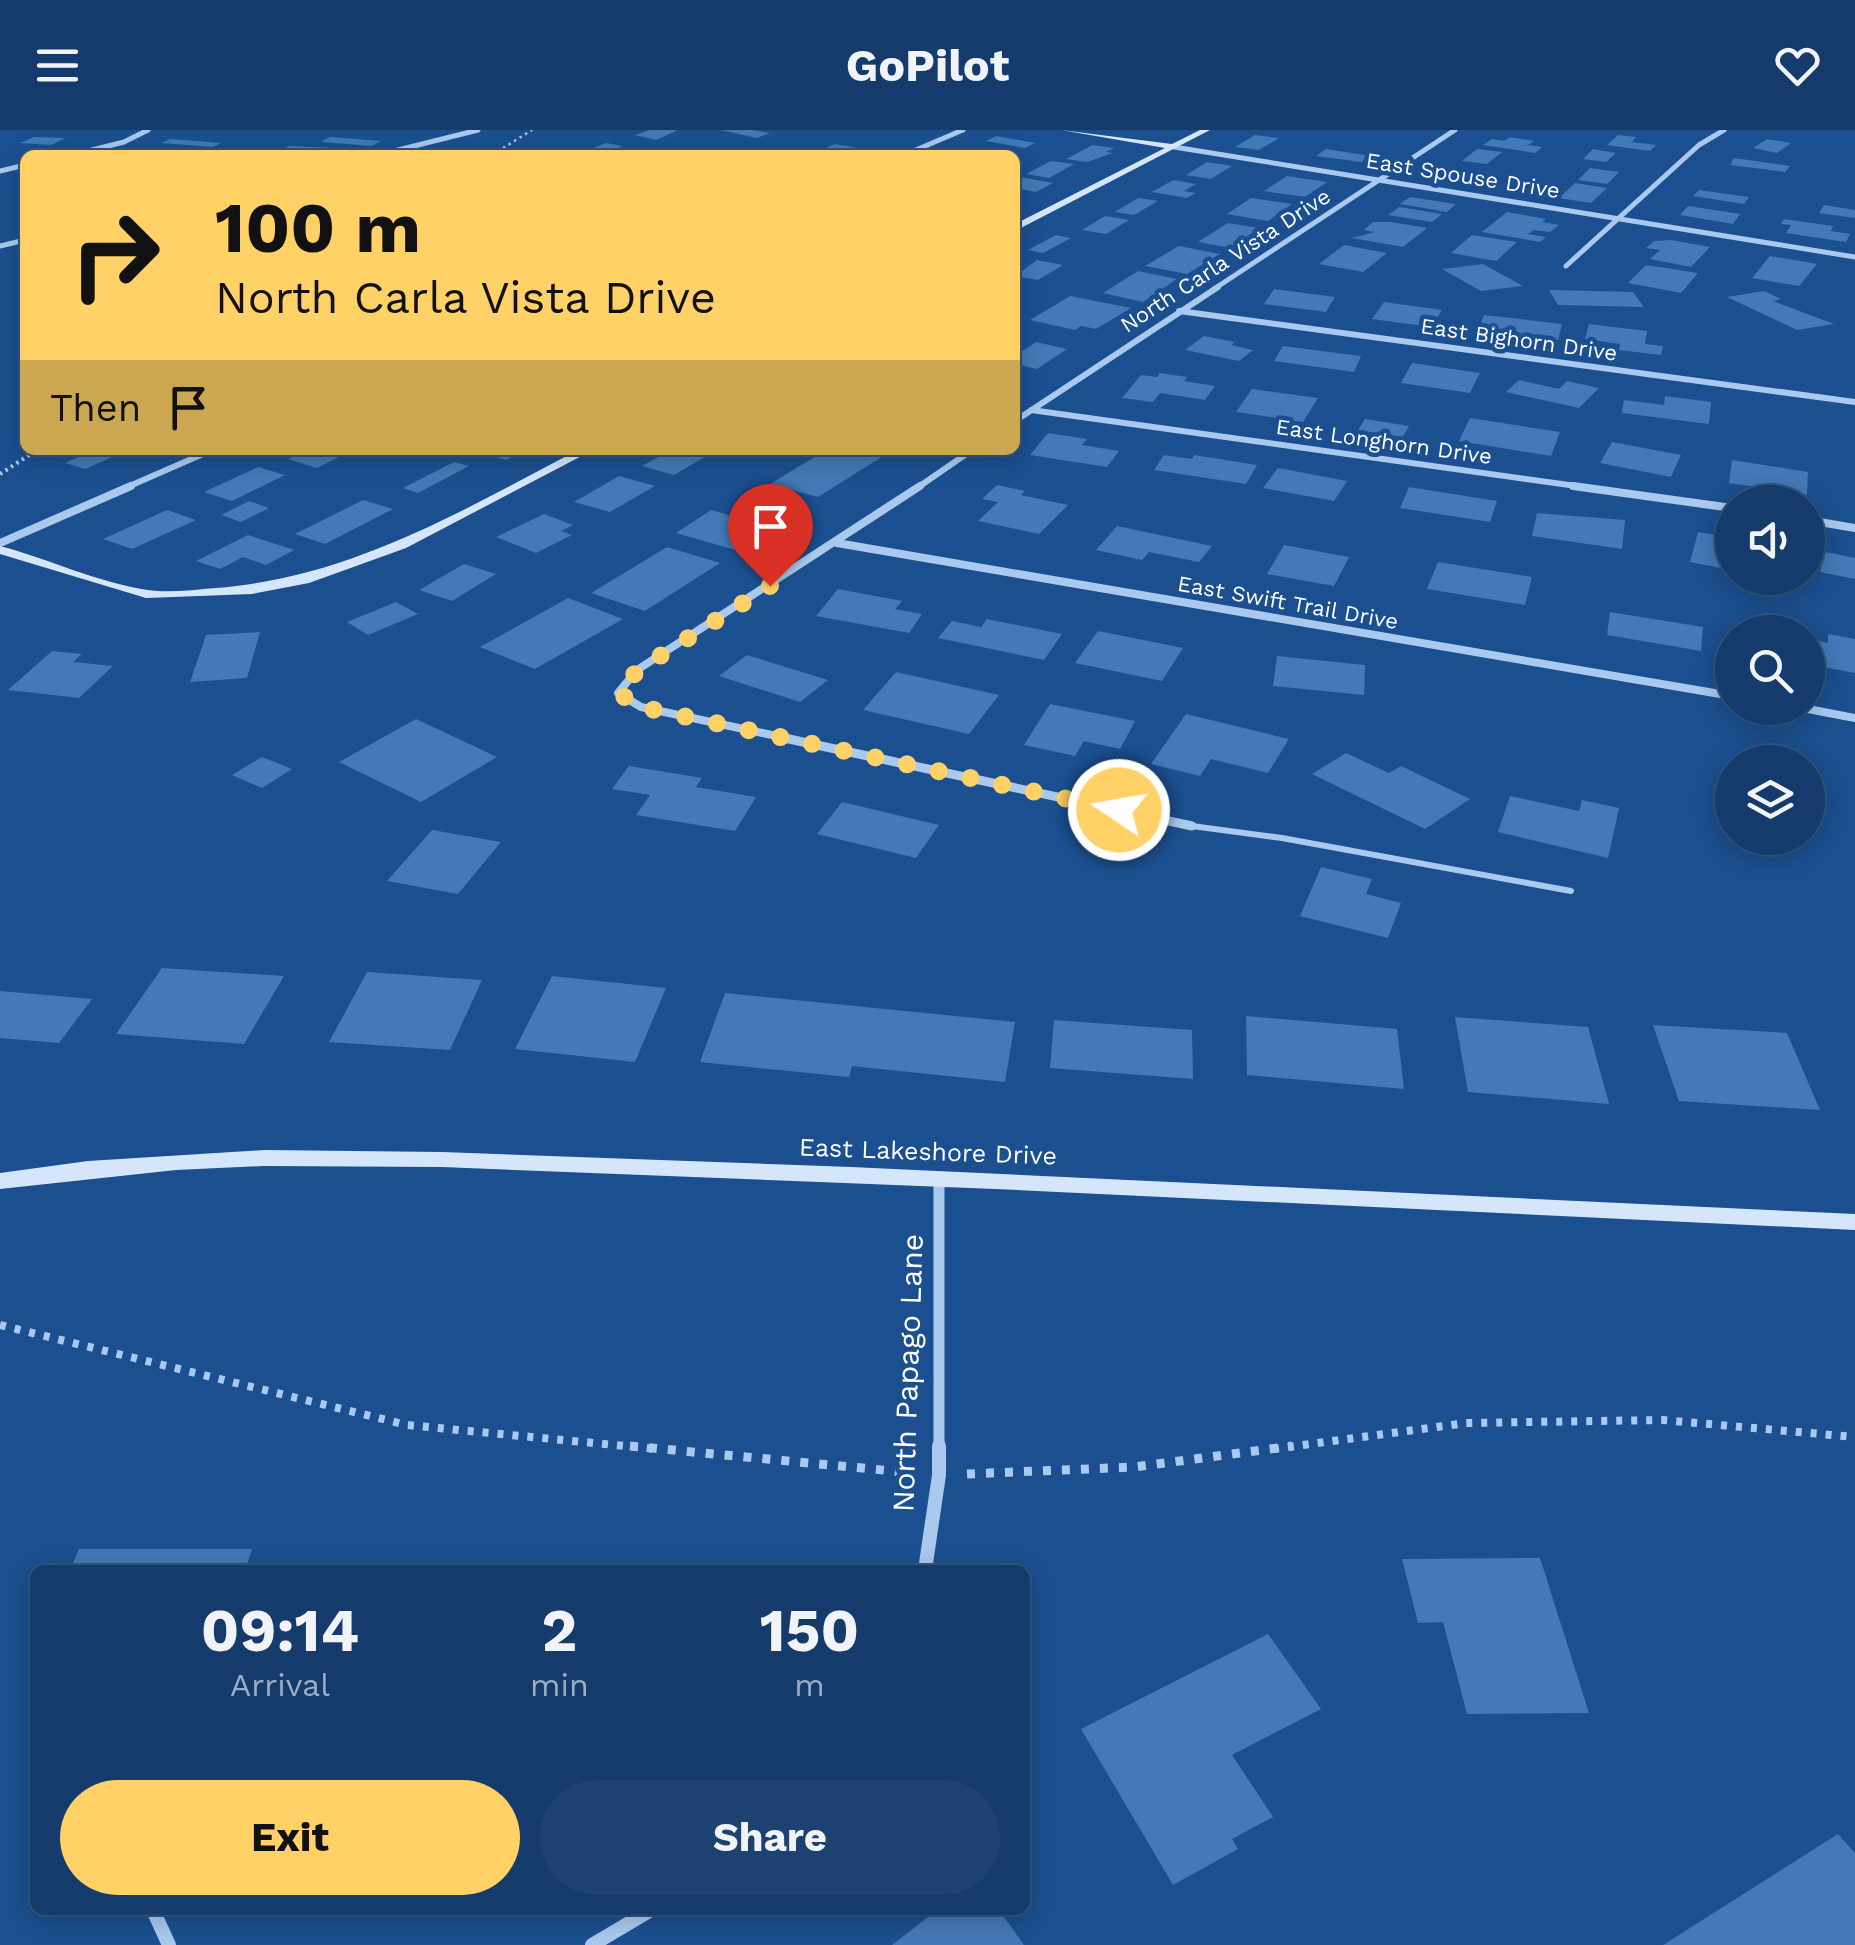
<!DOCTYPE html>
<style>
body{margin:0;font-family:"Work Sans",sans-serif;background:#1d4271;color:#f1f3f6;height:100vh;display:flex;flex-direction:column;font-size:38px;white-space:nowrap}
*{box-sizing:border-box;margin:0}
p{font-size:32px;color:#9dadc1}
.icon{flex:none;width:55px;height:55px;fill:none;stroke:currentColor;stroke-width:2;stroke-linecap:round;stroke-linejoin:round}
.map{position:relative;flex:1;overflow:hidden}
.sheet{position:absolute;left:30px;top:1435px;width:1000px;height:350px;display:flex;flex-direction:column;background:#143b6b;border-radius:15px;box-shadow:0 5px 25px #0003,0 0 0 2px #33557e}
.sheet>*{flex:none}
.banner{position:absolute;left:20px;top:20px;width:1000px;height:305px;border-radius:15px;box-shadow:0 5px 25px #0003,0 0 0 2px #33557e;background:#ffd166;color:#111;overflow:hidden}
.controls{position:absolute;left:1715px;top:355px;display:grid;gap:20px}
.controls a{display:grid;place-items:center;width:110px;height:110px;border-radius:50%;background:#143b6b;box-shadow:0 5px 25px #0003,0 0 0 2px #33557e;font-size:50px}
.pin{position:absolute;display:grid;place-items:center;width:85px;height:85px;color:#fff;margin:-102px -42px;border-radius:50% 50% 50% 0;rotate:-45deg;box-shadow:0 0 10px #0007}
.pin .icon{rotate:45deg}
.me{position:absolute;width:110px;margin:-55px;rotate:282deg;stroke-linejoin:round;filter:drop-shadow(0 0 8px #0008)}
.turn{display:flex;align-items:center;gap:35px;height:210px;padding:0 30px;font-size:45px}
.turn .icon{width:130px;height:130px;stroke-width:2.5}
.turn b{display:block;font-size:70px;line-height:85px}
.then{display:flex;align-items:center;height:95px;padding:0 30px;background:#0003;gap:20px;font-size:38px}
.eta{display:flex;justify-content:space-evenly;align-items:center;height:170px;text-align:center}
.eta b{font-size:60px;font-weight:700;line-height:70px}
.button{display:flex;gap:20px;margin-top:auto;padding:20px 30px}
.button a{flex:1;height:115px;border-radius:60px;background:#ffd166;color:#111;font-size:40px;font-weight:700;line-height:115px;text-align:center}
.button a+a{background:#1d4271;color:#f1f3f6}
header{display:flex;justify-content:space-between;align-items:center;height:130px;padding:0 30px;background:#143b6b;font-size:45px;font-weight:700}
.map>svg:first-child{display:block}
.building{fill:#4478b7}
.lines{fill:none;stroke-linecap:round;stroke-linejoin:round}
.path-far3{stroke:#a9c9ee;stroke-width:2.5;stroke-dasharray:2.5 4;stroke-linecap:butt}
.path-far2{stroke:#a9c9ee;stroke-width:4;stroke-dasharray:2.5 4;stroke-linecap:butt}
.path-far1{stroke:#a9c9ee;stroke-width:8;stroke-dasharray:6 9;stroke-linecap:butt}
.path{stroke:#a9c9ee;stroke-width:9;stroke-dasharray:8 11;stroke-linecap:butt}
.lane{stroke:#a9c9ee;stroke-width:6}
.street-far5{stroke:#a9c9ee;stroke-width:5}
.street-far4{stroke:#a9c9ee;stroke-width:6}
.street-far3{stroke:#a9c9ee;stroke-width:8}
.street-far2{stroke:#a9c9ee;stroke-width:9}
.street-far1{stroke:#a9c9ee;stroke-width:11}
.street{stroke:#a9c9ee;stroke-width:14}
.secondary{fill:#d6e6fa;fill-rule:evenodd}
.route{stroke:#ffd166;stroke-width:18;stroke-dasharray:0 32.4}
.labels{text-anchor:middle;stroke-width:9;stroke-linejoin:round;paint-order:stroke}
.far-street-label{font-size:22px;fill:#fff;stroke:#1b4f8f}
.street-label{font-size:25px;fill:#fff;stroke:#1b4f8f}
.near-street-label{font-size:30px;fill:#fff;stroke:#1b4f8f}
</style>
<header><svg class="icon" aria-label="menu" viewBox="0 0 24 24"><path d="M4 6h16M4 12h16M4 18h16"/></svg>GoPilot<svg class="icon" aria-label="heart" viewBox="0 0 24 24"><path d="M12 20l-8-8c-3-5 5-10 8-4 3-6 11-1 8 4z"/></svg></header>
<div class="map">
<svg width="1855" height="1815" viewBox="0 0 1855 1815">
<rect width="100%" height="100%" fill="#1b4f8f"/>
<path class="building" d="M 650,0 L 676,0 L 676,1 L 656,10 L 635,5 Z
M 720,0 L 752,0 L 770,3 L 757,8 Z
M 1255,5 L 1279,8 L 1259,20 L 1235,17 Z
M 1618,5 L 1636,7 L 1632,12 L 1656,15 L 1650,21 L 1607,15 Z
M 996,6 L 1035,13 L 1025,18 L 986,11 Z
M 34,7 L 65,8 L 51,15 L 20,13 Z
M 330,7 L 381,11 L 372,16 L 321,12 Z
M 1510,7 L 1534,11 L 1528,15 L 1542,17 L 1535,23 L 1483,15 L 1492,9 L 1504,11 Z
M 170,9 L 221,13 L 213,17 L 161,13 Z
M 1767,9 L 1791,13 L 1777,23 L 1753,18 Z
M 606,13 L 623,16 L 606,23 L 576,25 Z
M 835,14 L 881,22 L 841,25 L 846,23 L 824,19 Z
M 1093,15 L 1114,18 L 1106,22 L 1113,23 L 1087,32 L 1066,29 Z
M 289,16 L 334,18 L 323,25 L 278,22 Z
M 1326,19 L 1371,26 L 1361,32 L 1316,26 Z
M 1477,19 L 1502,22 L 1487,34 L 1462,31 Z
M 1593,19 L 1616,23 L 1606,32 L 1583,29 Z
M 1734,28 L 1790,36 L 1785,42 L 1730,35 Z
M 1051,31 L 1074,34 L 1049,48 L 1026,44 Z
M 1207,32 L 1232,36 L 1211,49 L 1186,45 Z
M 1453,37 L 1491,43 L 1479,53 L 1440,47 Z
M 1590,38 L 1619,42 L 1607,54 L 1578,50 Z
M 1287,46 L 1327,52 L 1305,67 L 1264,61 Z
M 1020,47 L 1053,53 L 1036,62 L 1015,58 L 1015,50 Z
M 1173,50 L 1196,54 L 1184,61 L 1196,63 L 1187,68 L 1152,62 Z
M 1575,53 L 1607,58 L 1591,73 L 1559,68 Z
M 1699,60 L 1749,67 L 1744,74 L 1693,66 Z
M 1410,67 L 1456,74 L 1447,82 L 1400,74 Z
M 1138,68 L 1158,71 L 1134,85 L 1115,82 Z
M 1251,68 L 1292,74 L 1268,91 L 1227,84 Z
M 1824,75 L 1855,80 L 1855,88 L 1819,83 Z
M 1688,76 L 1740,84 L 1733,94 L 1680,85 Z
M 1399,77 L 1442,84 L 1432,92 L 1388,85 Z
M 1507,82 L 1546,89 L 1542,92 L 1559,95 L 1550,102 L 1534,100 L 1528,104 L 1546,107 L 1540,112 L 1482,102 Z
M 1105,86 L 1129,90 L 1106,104 L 1082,100 Z
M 1784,89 L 1833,96 L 1831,101 L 1850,104 L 1846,112 L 1786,103 L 1791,95 L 1781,94 Z
M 1373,92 L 1391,92 L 1427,98 L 1403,117 L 1352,108 L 1375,102 L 1364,100 Z
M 1228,93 L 1259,98 L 1230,118 L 1198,112 Z
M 1056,105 L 1071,108 L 1043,123 L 1028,120 Z
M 1472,105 L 1517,112 L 1496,131 L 1451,123 Z
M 1671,110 L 1710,117 L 1691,137 L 1650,129 L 1660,120 L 1646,118 L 1654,111 Z
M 1344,115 L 1387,123 L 1363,142 L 1319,134 Z
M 1179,116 L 1220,124 L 1187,144 L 1145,136 Z
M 1770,126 L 1817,134 L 1799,156 L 1752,148 Z
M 1037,130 L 1063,135 L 1038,150 L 1015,146 Z
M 1483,134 L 1523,156 L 1481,161 L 1442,139 Z
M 1646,135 L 1698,143 L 1681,163 L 1628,153 Z
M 1138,141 L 1177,149 L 1143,172 L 1103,163 Z
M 1274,159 L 1335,167 L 1326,182 L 1264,174 Z
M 1549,160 L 1633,162 L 1644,177 L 1558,175 Z
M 1764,161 L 1781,169 L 1773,171 L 1834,194 L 1797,200 L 1727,167 Z
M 1070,166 L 1131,178 L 1096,199 L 1081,196 L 1075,200 L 1030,190 Z
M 1384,172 L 1442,180 L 1431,197 L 1372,189 Z
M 1484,185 L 1562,194 L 1558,210 L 1478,200 Z
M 1589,194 L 1647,201 L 1645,214 L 1663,216 L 1661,225 L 1619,220 L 1620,214 L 1585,209 Z
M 1204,206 L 1235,212 L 1231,215 L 1253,220 L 1239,231 L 1185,220 Z
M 1036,212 L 1067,219 L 1037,239 L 1015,234 L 1015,226 Z
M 1283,216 L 1361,226 L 1354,242 L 1274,231 Z
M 1412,233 L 1480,243 L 1470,263 L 1401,253 Z
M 1160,243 L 1187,247 L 1184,251 L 1215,256 L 1205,270 L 1160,263 L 1153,272 L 1122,268 L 1141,245 L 1157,247 Z
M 1519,250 L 1559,259 L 1567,251 L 1599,258 L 1579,278 L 1506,262 Z
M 1252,259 L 1318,268 L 1303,292 L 1236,282 Z
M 1665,266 L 1711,272 L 1709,294 L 1622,283 L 1624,270 L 1664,275 Z
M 1470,288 L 1560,302 L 1551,326 L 1459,311 Z
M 1365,289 L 1409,296 L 1403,307 L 1358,300 Z
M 1048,303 L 1087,309 L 1082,315 L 1119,321 L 1107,337 L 1030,325 Z
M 1612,312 L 1681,325 L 1671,347 L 1600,333 Z
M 94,320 L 128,320 L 85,339 L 65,333 Z
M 308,320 L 353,320 L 317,338 L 288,329 Z
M 514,320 L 522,322 L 506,330 L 476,321 Z
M 671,320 L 689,320 L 708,325 L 674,345 L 642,336 Z
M 826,320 L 891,321 L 818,367 L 770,354 Z
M 1164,325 L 1192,329 L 1194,325 L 1257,335 L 1246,354 L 1154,340 Z
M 1732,330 L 1808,342 L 1807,365 L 1729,353 Z
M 454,332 L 469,336 L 418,363 L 403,358 Z
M 258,337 L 285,345 L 232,371 L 204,362 Z
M 1278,338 L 1347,351 L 1334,371 L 1263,358 Z
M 619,346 L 655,356 L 610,382 L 574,372 Z
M 997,355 L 1025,361 L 1021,365 L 1068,375 L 1039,404 L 978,391 L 998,372 L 982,369 Z
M 1409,357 L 1497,371 L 1490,392 L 1400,378 Z
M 363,370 L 393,379 L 325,414 L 295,404 Z
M 249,371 L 269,378 L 241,392 L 221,385 Z
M 167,380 L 196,390 L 132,419 L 103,409 Z
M 711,380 L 754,392 L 738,403 L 757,409 L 739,421 L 676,403 Z
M 1537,383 L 1625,390 L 1622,419 L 1532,406 Z
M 544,384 L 573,395 L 561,401 L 572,405 L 536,423 L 496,407 Z
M 1117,396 L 1212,416 L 1199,432 L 1149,422 L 1142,430 L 1096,420 Z
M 1698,402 L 1732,408 L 1732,440 L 1690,432 Z
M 248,405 L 294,420 L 266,435 L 243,427 L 220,439 L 196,431 Z
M 1284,415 L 1349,427 L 1334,456 L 1267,444 Z
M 667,417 L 720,433 L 645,481 L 591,463 Z
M 1826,422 L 1855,428 L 1855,449 L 1820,442 Z
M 1438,432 L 1532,447 L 1525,475 L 1427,459 Z
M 464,434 L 496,444 L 452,471 L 419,460 Z
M 838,459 L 902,471 L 895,479 L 922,484 L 909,503 L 816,486 Z
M 568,468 L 623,489 L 535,539 L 480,517 Z
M 396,472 L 418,484 L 368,505 L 347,492 Z
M 1610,482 L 1703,497 L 1701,521 L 1607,505 Z
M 987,489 L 1062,504 L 1044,530 L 938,508 L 952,491 L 981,497 Z
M 1098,501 L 1183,518 L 1162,551 L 1075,533 Z
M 260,502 L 247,548 L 190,552 L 206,505 Z
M 1828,504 L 1855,509 L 1855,543 L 1808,534 L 1808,509 L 1828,513 Z
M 52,521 L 82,524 L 73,532 L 113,536 L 79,568 L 8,560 Z
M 747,525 L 828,550 L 800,572 L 719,546 Z
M 1277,526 L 1365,535 L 1364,565 L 1273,556 Z
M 896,542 L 999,565 L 969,604 L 863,580 Z
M 1050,574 L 1135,591 L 1120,619 L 1084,611 L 1075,626 L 1024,615 Z
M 1186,584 L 1289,609 L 1268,643 L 1211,629 L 1200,646 L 1151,634 Z
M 416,589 L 497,627 L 421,672 L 339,632 Z
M 1346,623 L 1389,643 L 1401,636 L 1470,669 L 1425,699 L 1312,644 Z
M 262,627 L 292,639 L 262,658 L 232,645 Z
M 629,636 L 702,648 L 696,657 L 756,667 L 735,701 L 636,685 L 650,665 L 612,659 Z
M 1510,666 L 1579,681 L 1582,670 L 1619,678 L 1608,728 L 1498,702 Z
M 842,672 L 939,695 L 916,728 L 817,704 Z
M 432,700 L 501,712 L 458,764 L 387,751 Z
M 1321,737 L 1372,749 L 1366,764 L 1401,773 L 1388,808 L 1300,786 Z
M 162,838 L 284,846 L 244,914 L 116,904 Z
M 367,842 L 482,850 L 450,920 L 329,912 Z
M 552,846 L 666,858 L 635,932 L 515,919 Z
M 0,861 L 92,869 L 59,913 L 0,908 Z
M 725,863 L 1015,892 L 1005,952 L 852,936 L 849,947 L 700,932 Z
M 1246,886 L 1397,899 L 1404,959 L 1247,945 Z
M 1455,887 L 1588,897 L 1609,974 L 1468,962 Z
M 1054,890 L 1192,900 L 1193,949 L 1050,938 Z
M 1653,895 L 1787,903 L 1820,980 L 1679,971 Z
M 79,1419 L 252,1419 L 245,1440 L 70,1440 Z
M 1540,1428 L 1589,1583 L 1467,1584 L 1443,1492 L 1418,1493 L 1402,1429 Z
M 1268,1504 L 1321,1579 L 1232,1625 L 1273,1687 L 1232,1709 L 1238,1719 L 1173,1755 L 1081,1599 Z
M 1838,1704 L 1855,1723 L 1855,1815 L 1663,1815 Z
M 937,1780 L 999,1780 L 1024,1815 L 892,1815 Z"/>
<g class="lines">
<path class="path-far3" d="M 492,25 L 532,0"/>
<path class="path-far2" d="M 0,344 L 37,320"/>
<path class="path-far1" d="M 0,1195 L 407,1295 L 656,1319
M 1273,1319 L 1466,1293 L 1663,1290 L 1855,1307"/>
<path class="path" d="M 630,1316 L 914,1343
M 967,1344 L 1134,1337 L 1292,1316"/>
<path class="lane" d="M 1192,696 L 1282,708 L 1571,761"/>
<path class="street-far5" d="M 1174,17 L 1855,127
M 697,21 L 720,25
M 72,25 L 124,12 L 148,0
M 378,25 L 478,0
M 904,25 L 963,0
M 0,41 L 25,35
M 0,116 L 25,110
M 1566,136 L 1699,15 L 1724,0
M 1214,159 L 1455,0"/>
<path class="street-far4" d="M 1179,181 L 1855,272
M 1031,280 L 1591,358
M 1015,291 L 1218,157
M 125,358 L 212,320
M 917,358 L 972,320"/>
<path class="street-far3" d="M 1573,356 L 1732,378
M 1808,390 L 1855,398
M 0,413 L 131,356
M 837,413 L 1732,566
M 1803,578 L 1855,588
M 786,608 L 641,577 L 618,563 L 637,540 L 920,356"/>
<path class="street-far2" d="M 775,606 L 1192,696"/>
<path class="street-far1" d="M 939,1048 L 939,1319"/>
<path class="street" d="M 925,1440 L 939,1345 L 939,1316
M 153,1780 L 169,1815
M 592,1815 L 651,1780"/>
<path class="secondary" d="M 1061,0 L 1172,14 L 1200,0 L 1210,0 L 1015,101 L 1015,94 L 1165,18 Z
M 578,320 L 593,320 L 406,418 L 309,453 L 252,464 L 146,468 L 0,424 L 0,416 C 49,429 96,452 147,460 C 169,463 193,460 216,458 C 349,448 462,381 578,320 Z
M 264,1020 L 442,1022 L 851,1037 L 1855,1084 L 1855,1100 L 995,1059 L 442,1037 L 264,1036 L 176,1040 L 0,1059 L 0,1043 L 88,1031 Z"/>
</g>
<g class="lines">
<path class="route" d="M 770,456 L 638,540 L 618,563 L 641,577 L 1119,680"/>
</g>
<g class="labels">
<g class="far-street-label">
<text transform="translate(1463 45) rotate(9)" y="8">East Spouse Drive</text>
<text transform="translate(1225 130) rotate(-33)" y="8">North Carla Vista Drive</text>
<text transform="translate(1519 209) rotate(8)" y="8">East Bighorn Drive</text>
<text transform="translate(1384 311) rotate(8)" y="8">East Longhorn Drive</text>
<text transform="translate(1288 472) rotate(10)" y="8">East Swift Trail Drive</text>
</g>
<g class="street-label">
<text transform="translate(928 1021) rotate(2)" y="9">East Lakeshore Drive</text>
</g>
<g class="near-street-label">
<text transform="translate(908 1243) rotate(-88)" y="10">North Papago Lane</text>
</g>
</g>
</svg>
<div class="controls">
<a><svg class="icon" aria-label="sound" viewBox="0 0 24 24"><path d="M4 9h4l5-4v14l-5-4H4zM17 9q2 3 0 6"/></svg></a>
<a><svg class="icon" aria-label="search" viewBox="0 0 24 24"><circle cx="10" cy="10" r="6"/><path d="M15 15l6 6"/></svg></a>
<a><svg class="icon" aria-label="layers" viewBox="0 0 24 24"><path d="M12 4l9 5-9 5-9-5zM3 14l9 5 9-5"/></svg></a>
</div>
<div class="pin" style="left:770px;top:456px;background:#d93025"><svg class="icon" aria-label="arrive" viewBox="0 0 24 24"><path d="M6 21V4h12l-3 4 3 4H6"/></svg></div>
<svg class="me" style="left:1119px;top:680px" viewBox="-20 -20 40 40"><circle r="17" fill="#ffd166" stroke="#fff" stroke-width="3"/><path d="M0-11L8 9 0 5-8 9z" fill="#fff"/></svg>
<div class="banner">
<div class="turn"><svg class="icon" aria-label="right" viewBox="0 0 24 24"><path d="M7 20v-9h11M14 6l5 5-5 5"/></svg><div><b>100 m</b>North Carla Vista Drive</div></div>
<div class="then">Then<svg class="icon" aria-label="arrive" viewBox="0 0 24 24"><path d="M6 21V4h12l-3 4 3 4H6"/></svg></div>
</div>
<section class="sheet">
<div class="eta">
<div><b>09:14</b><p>Arrival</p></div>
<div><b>2</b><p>min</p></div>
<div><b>150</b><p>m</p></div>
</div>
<div class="button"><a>Exit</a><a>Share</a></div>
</section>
</div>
